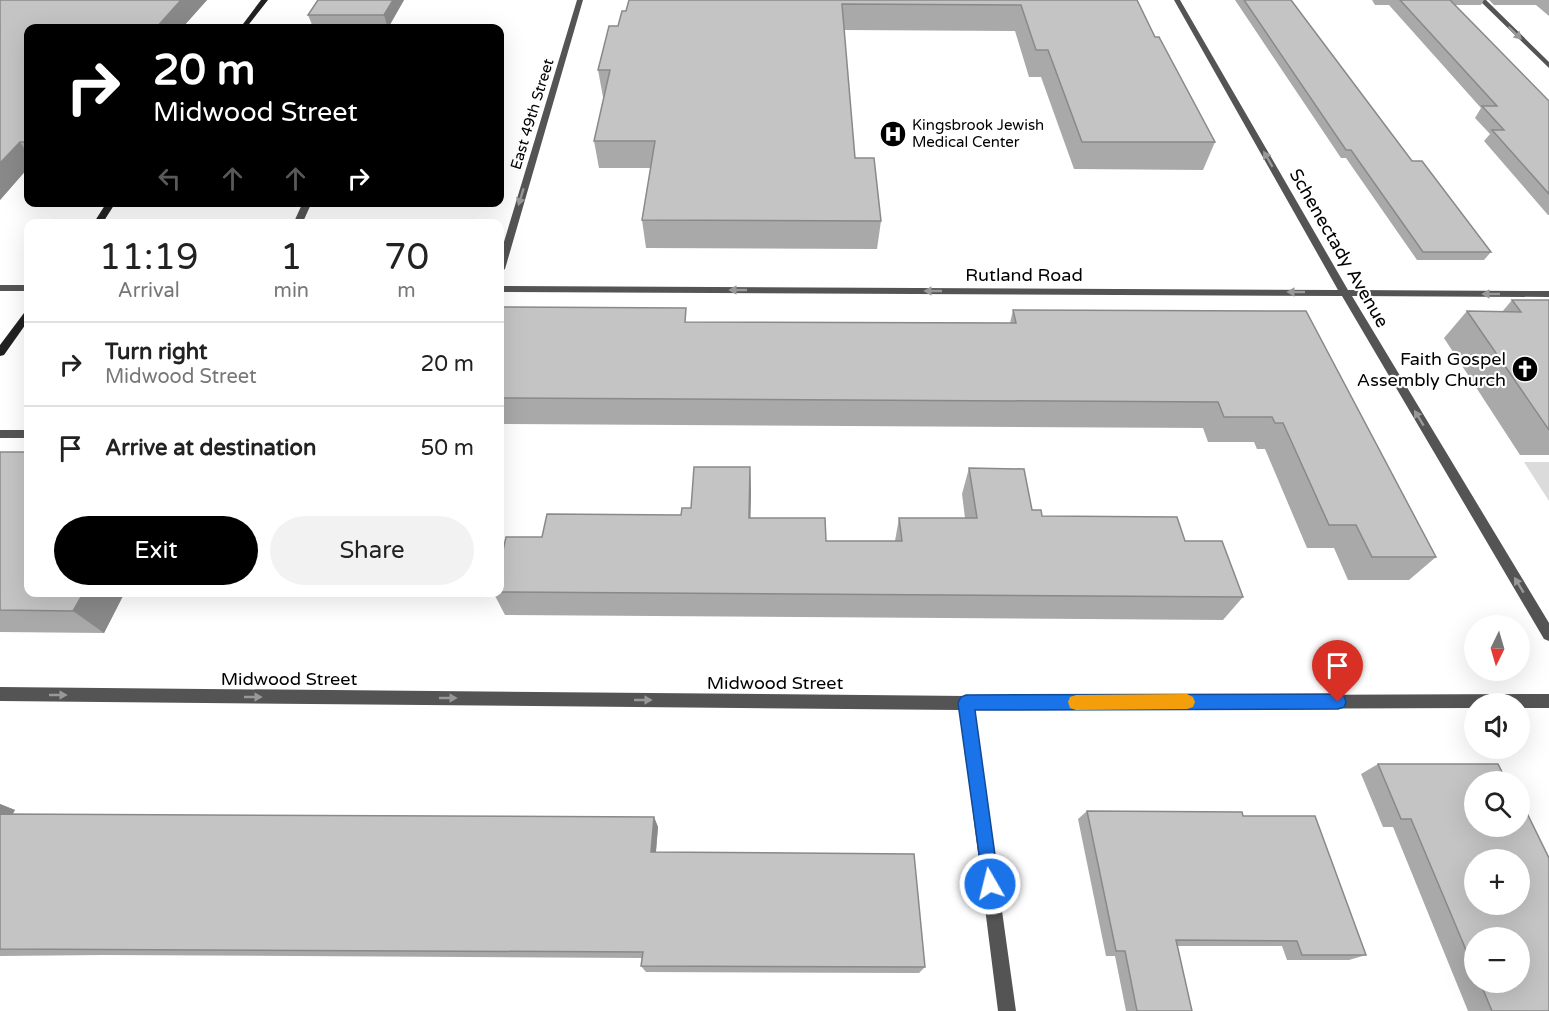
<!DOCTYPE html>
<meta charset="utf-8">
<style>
body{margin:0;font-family:"Varela Round",sans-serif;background:#f2f2f2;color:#222;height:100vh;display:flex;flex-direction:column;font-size:22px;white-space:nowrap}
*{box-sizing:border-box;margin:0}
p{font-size:20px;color:#767676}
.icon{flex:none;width:33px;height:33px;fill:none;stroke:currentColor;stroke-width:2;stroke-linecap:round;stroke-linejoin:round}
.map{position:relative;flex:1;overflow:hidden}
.sheet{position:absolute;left:24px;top:219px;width:480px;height:378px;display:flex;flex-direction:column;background:#fff;border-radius:12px;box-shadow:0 6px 24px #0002}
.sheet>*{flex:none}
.banner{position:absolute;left:24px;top:24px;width:480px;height:183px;border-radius:12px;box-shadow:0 6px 24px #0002;background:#000;color:#fff;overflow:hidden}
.needle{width:39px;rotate:185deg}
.tools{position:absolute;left:1464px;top:615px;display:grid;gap:12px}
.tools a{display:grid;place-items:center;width:66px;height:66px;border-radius:50%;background:#fff;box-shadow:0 6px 24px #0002;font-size:30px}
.pin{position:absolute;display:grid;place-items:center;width:51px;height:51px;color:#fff;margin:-62px -26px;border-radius:50% 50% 50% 0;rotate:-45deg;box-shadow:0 0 6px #0007}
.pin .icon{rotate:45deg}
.me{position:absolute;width:66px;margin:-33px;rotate:352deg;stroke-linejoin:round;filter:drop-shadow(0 0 4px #0008)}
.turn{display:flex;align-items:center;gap:21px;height:126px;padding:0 30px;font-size:27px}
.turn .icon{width:78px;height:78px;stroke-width:2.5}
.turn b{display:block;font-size:42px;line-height:51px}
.lanes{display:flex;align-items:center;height:57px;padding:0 30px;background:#0003;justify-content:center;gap:30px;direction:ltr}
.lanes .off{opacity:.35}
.eta{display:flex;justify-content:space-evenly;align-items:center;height:102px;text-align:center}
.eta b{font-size:36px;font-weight:600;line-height:42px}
.cta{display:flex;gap:12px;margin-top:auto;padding:12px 30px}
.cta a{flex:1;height:69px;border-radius:36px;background:#000;color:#fff;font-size:24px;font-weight:600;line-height:69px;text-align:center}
.cta a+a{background:#f2f2f2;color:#222}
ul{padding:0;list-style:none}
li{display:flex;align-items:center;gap:18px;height:84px;padding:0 30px;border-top:2px solid #e0e0e0}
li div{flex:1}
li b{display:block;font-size:22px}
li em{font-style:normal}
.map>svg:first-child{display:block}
.green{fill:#dbdbdb}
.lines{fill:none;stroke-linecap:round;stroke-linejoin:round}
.service{fill:#545454;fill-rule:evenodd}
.minor{fill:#545454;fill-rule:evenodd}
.secondary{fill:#212121;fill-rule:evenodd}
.wall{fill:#a9a9a9;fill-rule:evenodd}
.shaded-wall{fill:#898989}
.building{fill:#c4c4c4;stroke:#898989;stroke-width:1.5;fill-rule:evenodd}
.oneway{fill:#989898}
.route{fill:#1a73e8;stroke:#114b97;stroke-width:1.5}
.slow{fill:#f59e0b}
.labels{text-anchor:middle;stroke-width:4.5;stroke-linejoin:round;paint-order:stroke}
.far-street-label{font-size:15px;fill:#000;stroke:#fff}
.far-poi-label{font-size:15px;fill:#000;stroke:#fff;text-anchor:start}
.street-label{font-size:18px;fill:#000;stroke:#fff}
.poi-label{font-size:18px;fill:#000;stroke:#fff;text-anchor:end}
</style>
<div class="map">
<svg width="1549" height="1011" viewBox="0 0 1549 1011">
<rect width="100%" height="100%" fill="#fff"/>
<path class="green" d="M 1524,462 L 1549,462 L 1549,501 Z"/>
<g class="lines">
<path class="service" d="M 303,202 L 312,202 L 302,224 L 293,224 Z
M 0,430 L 28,430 L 28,438 L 0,438 Z"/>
<path class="minor" d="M 577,0 L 583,0 L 505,269 L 500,272 L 500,255 Z
M 1174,0 L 1180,0 L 1348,290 L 1549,291 L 1549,297 L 1352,296 L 1549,623 L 1549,641 L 1544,639 L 1342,296 L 500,292 L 500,286 L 1338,290 Z
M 1479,0 L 1486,0 L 1549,62 L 1549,68 Z
M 0,285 L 28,285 L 28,291 L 0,291 Z
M 0,687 L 966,696 L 1549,694 L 1549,708 L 1520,708 L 1520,704 L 1474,704 L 1474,708 L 974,710 L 1016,1011 L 998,1011 L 960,710 L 0,701 Z"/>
<path class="secondary" d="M 261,0 L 268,0 L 246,28 L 240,28 Z
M 107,202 L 116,202 L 102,224 L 93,224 Z
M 28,312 L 28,321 L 4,355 L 0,356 L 0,345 L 24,313 Z"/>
</g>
<path class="wall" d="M 0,0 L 207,0 L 182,28 L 28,28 L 28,168 L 0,200 Z
M 404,0 L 388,28 L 313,27 L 308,15 Z
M 629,0 L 1137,0 L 1155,37 L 1215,142 L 1203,170 L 1074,169 L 1041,77 L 1029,77 L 1015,31 L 844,30 L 855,158 L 881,221 L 877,249 L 646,248 L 642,220 L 651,168 L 599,168 L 594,141 L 604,97 L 603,97 L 598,70 L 618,26 L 626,11 Z
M 1235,0 L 1291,0 L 1412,161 L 1491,252 L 1484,260 L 1417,260 L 1346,158 L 1341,158 Z
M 1372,0 L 1484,0 L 1481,5 L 1455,5 L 1549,101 L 1549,215 L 1548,215 L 1484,141 L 1490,134 L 1475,118 L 1481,108 L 1389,5 L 1375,5 Z
M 1489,0 L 1549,0 L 1549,16 L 1536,5 L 1494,5 Z
M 1512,300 L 1549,300 L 1549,455 L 1520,455 L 1444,338 L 1467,311 L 1502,312 Z
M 500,307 L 688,322 L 1010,323 L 1013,310 L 1306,311 L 1436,557 L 1409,580 L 1348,580 L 1334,548 L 1307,548 L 1265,449 L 1257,449 L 1254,442 L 1208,442 L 1203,428 L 500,424 L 500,425 Z
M 0,452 L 28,592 L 125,592 L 104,633 L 0,632 Z
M 750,467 L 751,493 L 750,518 L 826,541 L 895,541 L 899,518 L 965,518 L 962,494 L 969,468 L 1042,516 L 1185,541 L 1243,597 L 1223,620 L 505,615 L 493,592 L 542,537 L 681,515 Z
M 1378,764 L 1507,782 L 1549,1011 L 1468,1011 L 1393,827 L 1383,827 L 1361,774 ZM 1474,938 L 1520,982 L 1474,982 Z
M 0,804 L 15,810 L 12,814 L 654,817 L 658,827 L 656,852 L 925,967 L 919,973 L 646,972 L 641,966 L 642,958 L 104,955 L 0,956 Z
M 1087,811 L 1243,816 L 1366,955 L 1349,960 L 1287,960 L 1282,946 L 1177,946 L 1192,1011 L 1126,1011 L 1115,956 L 1106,956 L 1078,819 Z"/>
<path class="shaded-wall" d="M 181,0 L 207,0 L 182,28 L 156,28 Z
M 393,0 L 404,0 L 388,28 L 384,15 Z
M 20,142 L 28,154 L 28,168 L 0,200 L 0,163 Z
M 750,467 L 751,493 L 750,542 L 749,518 Z
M 84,592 L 125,592 L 104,633 L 73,611 Z
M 0,804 L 15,810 L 7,825 L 0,822 Z
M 654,817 L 658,827 L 655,862 L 651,852 Z"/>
<path class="building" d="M 0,0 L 181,0 L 156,28 L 28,28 L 28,142 L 20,142 L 0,163 Z
M 318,0 L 393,0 L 384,15 L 308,15 Z
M 629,0 L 1137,0 L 1155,37 L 1159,37 L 1215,142 L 1082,142 L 1048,50 L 1036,50 L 1021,5 L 842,4 L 855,158 L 874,158 L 881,221 L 642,220 L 655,141 L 594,141 L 610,70 L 598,70 L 609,26 L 618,26 L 622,11 L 626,11 Z
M 1244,0 L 1291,0 L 1412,161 L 1422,161 L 1491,252 L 1423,252 L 1351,150 L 1346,150 Z
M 1400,0 L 1450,0 L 1549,101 L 1549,194 L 1492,130 L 1504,130 L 1482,106 L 1497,106 Z
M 1512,300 L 1549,300 L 1549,430 L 1467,311 L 1521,312 Z
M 500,307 L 686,308 L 685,322 L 1016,323 L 1013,310 L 1306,311 L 1436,557 L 1372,557 L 1356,525 L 1329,525 L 1283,423 L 1275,423 L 1272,417 L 1224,417 L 1218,402 L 500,398 Z
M 0,452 L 28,452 L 28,592 L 84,592 L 73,611 L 0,610 Z
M 694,467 L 750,467 L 749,518 L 825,518 L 826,541 L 902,541 L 899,518 L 977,518 L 969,468 L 1024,469 L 1032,510 L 1041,510 L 1042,516 L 1177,517 L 1185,541 L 1222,541 L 1243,597 L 500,592 L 500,564 L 506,537 L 542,537 L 547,514 L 681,515 L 682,508 L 691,508 Z
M 1378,764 L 1498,764 L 1507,782 L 1474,782 L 1474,826 L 1520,826 L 1520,799 L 1549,858 L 1549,1011 L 1492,1011 L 1480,982 L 1520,982 L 1520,938 L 1474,938 L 1474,969 L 1411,819 L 1401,819 ZM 1474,860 L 1520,860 L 1520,904 L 1474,904 Z
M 1087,811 L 1242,812 L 1243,816 L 1315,816 L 1366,955 L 1302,955 L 1297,941 L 1176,940 L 1192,1011 L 1137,1011 L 1125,951 L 1116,951 Z
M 0,814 L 654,817 L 651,852 L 914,854 L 925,967 L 641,966 L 643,952 L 0,949 Z"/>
<defs><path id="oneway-solid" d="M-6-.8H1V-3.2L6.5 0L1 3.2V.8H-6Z" transform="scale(1.5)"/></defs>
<g class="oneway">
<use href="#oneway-solid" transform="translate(1515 33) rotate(44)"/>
<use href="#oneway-solid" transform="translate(1268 159) rotate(-120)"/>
<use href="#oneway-solid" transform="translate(521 197) rotate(107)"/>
<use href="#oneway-solid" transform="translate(738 290) rotate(-180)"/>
<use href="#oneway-solid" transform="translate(933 291) rotate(-180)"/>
<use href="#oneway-solid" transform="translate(1296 292) rotate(-180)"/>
<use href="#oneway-solid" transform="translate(1491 294) rotate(-180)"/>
<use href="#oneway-solid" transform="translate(1419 418) rotate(-121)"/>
<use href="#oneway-solid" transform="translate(1519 585) rotate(-121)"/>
<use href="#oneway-solid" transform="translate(58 695)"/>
<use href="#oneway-solid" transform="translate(253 697)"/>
<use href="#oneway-solid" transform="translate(448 698)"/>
<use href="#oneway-solid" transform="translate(643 700)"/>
</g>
<path class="route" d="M 1338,694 L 1344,696 L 1346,702 L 1344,707 L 1338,709 L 975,710 L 999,884 L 997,890 L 990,893 L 984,890 L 958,703 L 961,697 L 966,695 Z"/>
<path class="slow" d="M 1187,694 L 1193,697 L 1195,702 L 1193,707 L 1187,709 L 1076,710 L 1070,708 L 1068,702 L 1070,697 L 1076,695 Z"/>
<defs>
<symbol id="hospital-disc" viewBox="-11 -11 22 22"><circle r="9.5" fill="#000" stroke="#fff"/><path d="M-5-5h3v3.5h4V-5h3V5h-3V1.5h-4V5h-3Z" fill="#fff"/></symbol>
<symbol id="church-disc" viewBox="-11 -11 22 22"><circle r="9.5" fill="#000" stroke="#fff"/><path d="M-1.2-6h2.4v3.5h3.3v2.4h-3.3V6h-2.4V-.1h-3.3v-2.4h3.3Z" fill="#fff"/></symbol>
</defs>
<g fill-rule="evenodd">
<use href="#hospital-disc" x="878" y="119" width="30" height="30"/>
<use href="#church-disc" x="1510" y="354" width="30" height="30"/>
</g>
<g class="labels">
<g class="far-street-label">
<text transform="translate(532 114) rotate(-73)" y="5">East 49th Street</text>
</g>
<g class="far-poi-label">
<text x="912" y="130">Kingsbrook Jewish<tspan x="912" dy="17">Medical Center</tspan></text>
</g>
<g class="street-label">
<text transform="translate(1339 248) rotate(60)" y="6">Schenectady Avenue</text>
<text x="1024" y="281">Rutland Road</text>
<text x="289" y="685">Midwood Street</text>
<text x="775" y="689">Midwood Street</text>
</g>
<g class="poi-label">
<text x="1506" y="365">Faith Gospel<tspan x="1506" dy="21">Assembly Church</tspan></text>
</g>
</g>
</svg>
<div class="tools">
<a><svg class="needle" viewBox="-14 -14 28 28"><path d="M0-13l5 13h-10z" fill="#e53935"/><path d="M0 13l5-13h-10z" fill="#767676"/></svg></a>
<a><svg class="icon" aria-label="sound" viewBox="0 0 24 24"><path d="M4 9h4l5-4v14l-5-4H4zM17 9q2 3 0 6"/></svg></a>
<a><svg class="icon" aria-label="search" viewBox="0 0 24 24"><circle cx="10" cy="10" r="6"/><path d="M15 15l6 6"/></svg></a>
<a>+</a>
<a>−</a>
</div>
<div class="pin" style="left:1338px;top:702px;background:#d93025"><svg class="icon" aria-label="arrive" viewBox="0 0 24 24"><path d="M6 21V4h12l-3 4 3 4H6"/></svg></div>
<svg class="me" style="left:990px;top:884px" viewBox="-20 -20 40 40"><circle r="17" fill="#1a73e8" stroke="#fff" stroke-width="3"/><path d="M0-11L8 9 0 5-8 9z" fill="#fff"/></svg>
<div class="banner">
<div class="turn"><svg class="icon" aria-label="right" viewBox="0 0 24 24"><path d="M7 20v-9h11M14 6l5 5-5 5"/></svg><div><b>20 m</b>Midwood Street</div></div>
<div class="lanes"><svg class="icon off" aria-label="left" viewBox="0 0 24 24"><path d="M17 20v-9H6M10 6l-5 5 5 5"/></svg><svg class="icon off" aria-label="ahead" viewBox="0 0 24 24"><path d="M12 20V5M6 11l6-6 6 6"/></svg><svg class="icon off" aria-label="ahead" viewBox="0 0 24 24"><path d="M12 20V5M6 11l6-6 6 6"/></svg><svg class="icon" aria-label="right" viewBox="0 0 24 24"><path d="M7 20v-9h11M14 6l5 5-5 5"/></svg></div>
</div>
<section class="sheet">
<div class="eta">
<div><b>11:19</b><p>Arrival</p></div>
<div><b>1</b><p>min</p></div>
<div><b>70</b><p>m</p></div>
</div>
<ul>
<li><svg class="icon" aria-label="right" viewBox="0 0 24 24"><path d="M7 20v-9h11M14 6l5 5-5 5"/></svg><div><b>Turn right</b><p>Midwood Street</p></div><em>20 m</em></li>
<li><svg class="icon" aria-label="arrive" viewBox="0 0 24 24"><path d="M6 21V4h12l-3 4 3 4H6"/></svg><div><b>Arrive at destination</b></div><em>50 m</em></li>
</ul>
<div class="cta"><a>Exit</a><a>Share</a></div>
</section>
</div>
